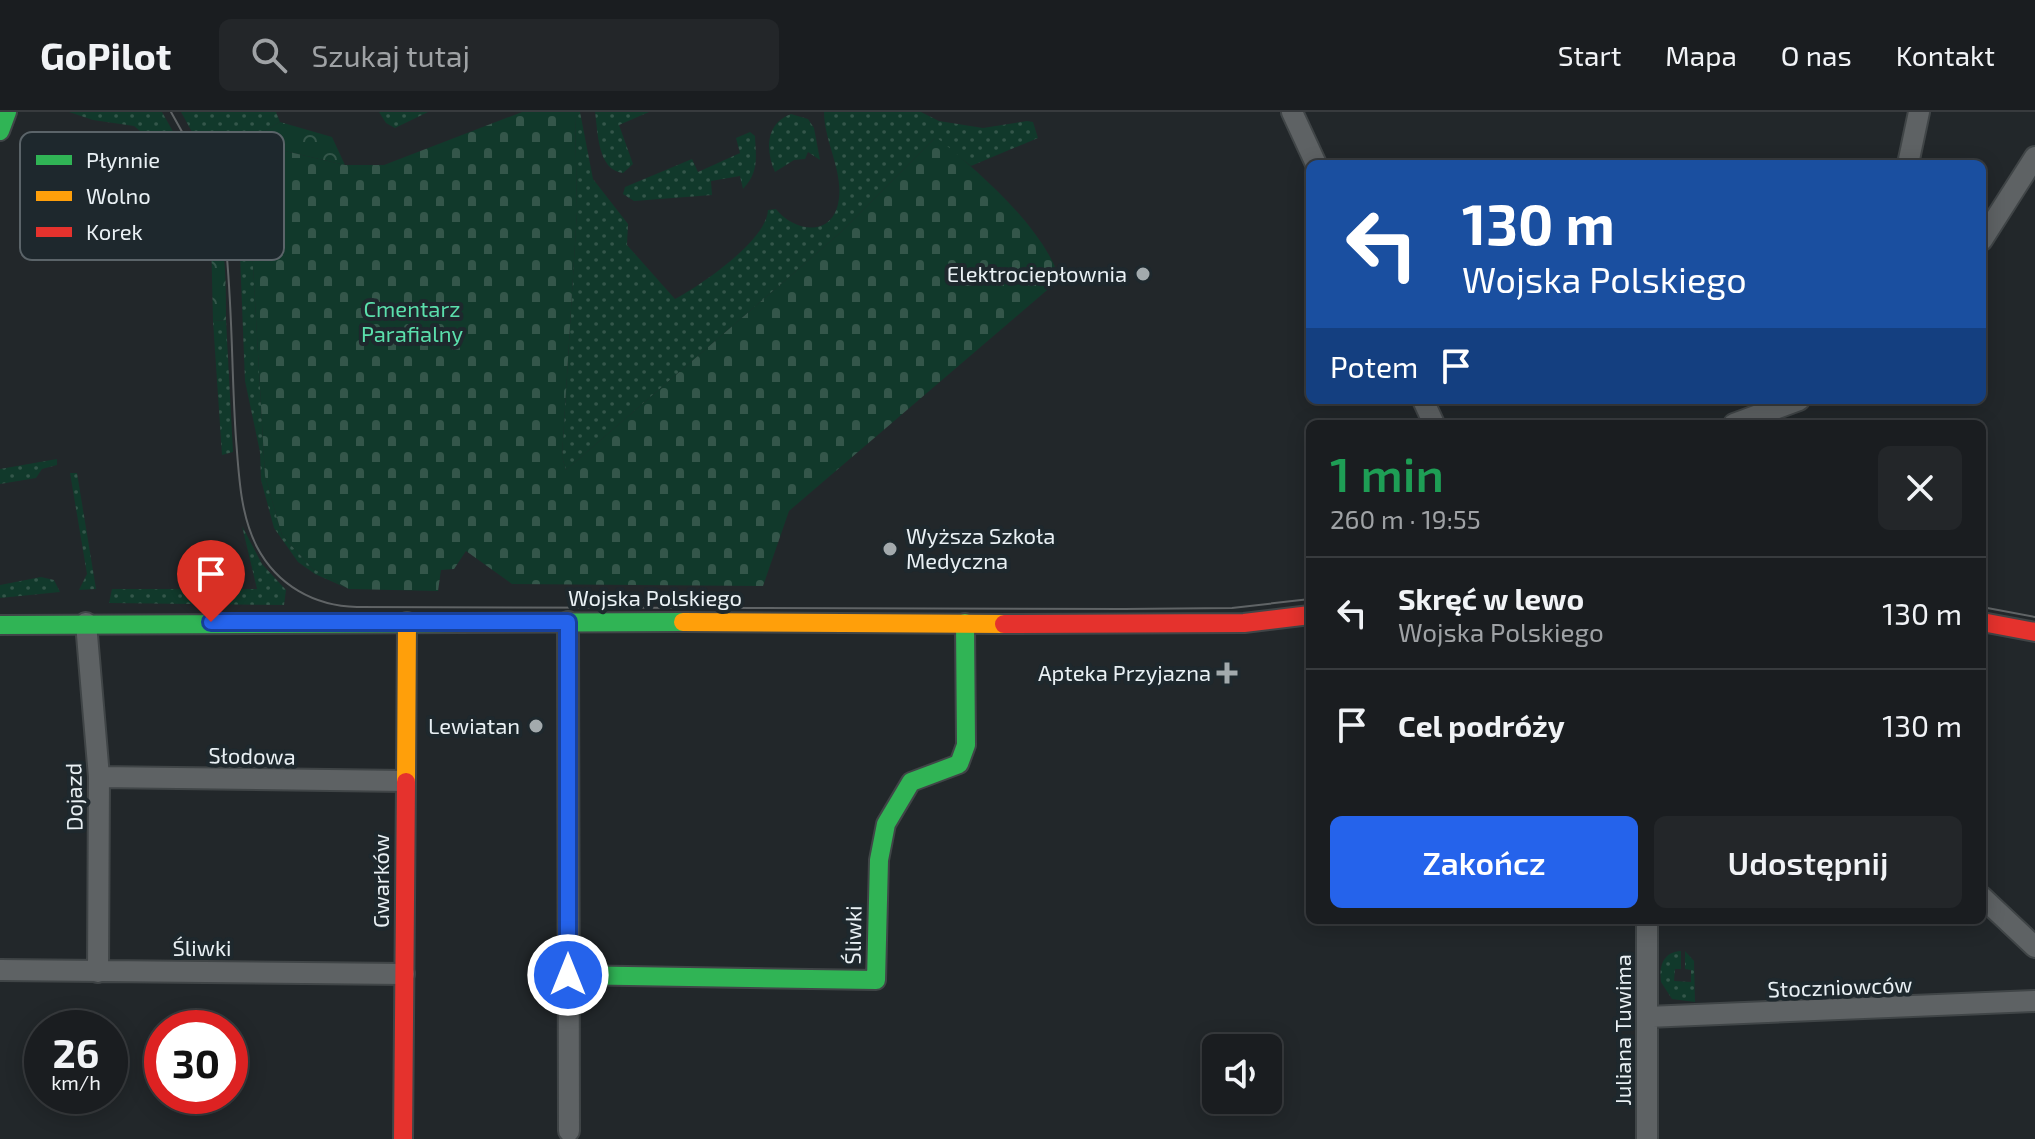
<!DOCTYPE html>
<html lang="pl">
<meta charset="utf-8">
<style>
body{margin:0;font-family:"Exo 2",sans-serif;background:#232629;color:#f1f3f6;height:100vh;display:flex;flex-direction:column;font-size:30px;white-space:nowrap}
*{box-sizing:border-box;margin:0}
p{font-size:26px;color:#9fa2a5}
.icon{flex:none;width:44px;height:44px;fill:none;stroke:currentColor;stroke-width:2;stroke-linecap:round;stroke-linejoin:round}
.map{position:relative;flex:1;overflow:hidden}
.drawer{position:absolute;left:1306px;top:308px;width:680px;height:504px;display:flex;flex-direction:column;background:#1a1d20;border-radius:12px;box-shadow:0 4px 20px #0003,0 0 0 2px #383b3e}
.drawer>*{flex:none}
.banner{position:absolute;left:1306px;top:48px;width:680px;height:244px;border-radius:12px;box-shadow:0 4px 20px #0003,0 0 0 2px #383b3e;background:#1a4fa0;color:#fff;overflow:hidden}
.tools{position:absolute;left:1202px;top:922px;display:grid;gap:16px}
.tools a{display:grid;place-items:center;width:80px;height:80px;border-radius:12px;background:#1a1d20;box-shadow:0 4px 20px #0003,0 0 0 2px #383b3e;font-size:40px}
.speed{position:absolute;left:24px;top:898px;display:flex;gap:16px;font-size:40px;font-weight:700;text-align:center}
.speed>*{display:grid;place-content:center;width:104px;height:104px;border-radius:50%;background:#1a1d20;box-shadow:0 4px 20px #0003,0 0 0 2px #383b3e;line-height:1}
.speed small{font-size:20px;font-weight:400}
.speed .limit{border:12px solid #d22;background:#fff;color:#111}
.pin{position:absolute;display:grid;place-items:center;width:68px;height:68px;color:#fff;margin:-82px -34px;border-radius:50% 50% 50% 0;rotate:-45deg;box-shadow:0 0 8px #0007}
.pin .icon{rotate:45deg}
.me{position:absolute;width:88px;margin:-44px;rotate:0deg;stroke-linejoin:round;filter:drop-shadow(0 0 6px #0008)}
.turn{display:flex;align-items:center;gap:28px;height:168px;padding:0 24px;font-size:36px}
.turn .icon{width:104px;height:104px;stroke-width:2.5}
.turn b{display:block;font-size:56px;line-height:68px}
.then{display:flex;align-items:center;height:76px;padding:0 24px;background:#0003;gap:16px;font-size:30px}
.round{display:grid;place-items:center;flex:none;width:84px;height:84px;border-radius:12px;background:#232629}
.head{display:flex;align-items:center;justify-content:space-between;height:136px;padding:0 24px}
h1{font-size:48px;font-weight:600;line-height:60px;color:#1e9e55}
.cta{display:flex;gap:16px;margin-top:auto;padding:16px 24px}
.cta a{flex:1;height:92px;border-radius:12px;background:#2563eb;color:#fff;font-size:32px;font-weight:600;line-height:92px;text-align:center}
.cta a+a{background:#232629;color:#f1f3f6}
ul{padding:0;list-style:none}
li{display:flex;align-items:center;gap:24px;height:112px;padding:0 24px;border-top:2px solid #383b3e}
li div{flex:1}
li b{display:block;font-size:30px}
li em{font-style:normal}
header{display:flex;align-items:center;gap:48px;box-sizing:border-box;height:112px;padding:0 40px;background:#1a1d20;border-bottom:2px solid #383b3e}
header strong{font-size:38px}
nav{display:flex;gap:44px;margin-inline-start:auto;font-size:28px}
.search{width:560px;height:72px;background:#232629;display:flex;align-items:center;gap:20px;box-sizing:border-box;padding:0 28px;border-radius:12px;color:#9fa2a5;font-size:30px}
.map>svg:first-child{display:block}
.grass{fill:url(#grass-dots)}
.forest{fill:url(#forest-crowns)}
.cemetery{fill:url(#cemetery-stones)}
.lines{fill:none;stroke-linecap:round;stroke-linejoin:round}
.street-casing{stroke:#404547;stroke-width:24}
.fast-casing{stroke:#404547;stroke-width:22}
.slow-casing{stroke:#404547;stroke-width:22}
.jam-casing{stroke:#404547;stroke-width:22}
.street{stroke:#5e6264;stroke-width:20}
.fast{stroke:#30b455;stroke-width:18}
.slow{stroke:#ff9f0a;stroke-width:18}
.jam{stroke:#e5322d;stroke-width:18}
.tram{stroke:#606466;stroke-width:2}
.route-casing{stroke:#184099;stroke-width:20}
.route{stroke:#2563eb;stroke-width:14}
.poi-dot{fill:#a3aaad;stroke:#1e282d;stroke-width:3}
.labels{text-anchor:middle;stroke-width:8;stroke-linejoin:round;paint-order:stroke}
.poi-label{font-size:22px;fill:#e9f0f4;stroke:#1e282d;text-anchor:end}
.park-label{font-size:22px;fill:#5bdfac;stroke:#1e282d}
.street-label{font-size:22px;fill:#e9f0f4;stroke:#1e282d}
.key{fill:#1e282d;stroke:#5b6469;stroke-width:2}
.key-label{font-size:22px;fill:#e9f0f4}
</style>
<header>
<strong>GoPilot</strong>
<div class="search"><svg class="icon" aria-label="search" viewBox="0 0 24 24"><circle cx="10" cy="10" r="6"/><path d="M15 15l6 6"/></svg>Szukaj tutaj</div>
<nav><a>Start</a><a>Mapa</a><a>O nas</a><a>Kontakt</a></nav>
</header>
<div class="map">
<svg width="2035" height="1027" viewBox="0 0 2035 1027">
<defs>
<pattern id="grass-dots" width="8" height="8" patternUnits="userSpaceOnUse" patternTransform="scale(2)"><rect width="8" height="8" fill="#11392b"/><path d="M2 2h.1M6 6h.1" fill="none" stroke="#34564a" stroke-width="1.8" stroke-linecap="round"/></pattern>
<pattern id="forest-crowns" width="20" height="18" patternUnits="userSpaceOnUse" patternTransform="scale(2)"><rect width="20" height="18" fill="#11392b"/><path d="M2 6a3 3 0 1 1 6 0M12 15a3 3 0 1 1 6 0" fill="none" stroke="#34564a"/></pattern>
<pattern id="cemetery-stones" width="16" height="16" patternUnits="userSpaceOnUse" patternTransform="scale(2)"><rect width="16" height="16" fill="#11392b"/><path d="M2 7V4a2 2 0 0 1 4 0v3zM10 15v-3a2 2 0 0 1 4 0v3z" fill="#34564a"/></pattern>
</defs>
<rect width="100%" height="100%" fill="#22272a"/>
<path class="grass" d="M 69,0 L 162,0 L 201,69 L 134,14 L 93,8 Z
M 181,0 L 276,0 L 280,10 L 246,30 L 265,364 L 282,423 L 312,456 L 349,477 L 315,462 L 298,450 L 274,416 L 261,368 L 260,340 L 245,269 L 239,118 L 223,76 Z
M 379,0 L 428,0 L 395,16 L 386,11 Z
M 575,0 L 580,0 L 593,67 L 628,112 L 627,133 L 675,187 C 700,174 767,128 768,98 L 776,97 C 792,118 830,127 838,92 C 845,62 824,30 824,0 L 921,0 L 939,9 L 983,16 L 1027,9 L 1033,10 L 1038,26 L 971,54 L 935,26 L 840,121 L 566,358 L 562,345 L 577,99 Z
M 595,0 L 649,0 L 619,13 L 633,52 L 623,61 C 597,58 598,19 595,0 Z
M 791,2 L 808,7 L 814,16 L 820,48 L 808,40 L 805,47 L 794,48 L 775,60 C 765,38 766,11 791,2 Z
M 750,20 L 755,24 C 756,46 759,60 743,77 L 740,64 L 711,69 L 712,83 L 634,89 L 623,82 L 625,75 L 692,47 L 698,60 L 740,41 L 736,26 Z
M 226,208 L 233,340 L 222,343 L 213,209 Z
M 57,347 L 57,353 L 42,357 L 36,366 L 0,372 L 0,357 Z
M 70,361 L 77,361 L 96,477 L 79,478 L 87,462 Z
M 242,414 L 262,452 L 286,478 L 284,493 L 109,491 L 112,477 L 257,477 Z
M 41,465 L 54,468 L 60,480 L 0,486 L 0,473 Z
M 1681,839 L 1681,857 L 1675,857 L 1674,869 L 1691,870 L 1691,858 L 1685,857 L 1685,839 L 1694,849 L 1695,890 L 1672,887 L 1661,870 C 1659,854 1663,840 1681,839 Z"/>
<path class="forest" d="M 280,10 L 332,25 L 345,53 L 246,30 Z
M 201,69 C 226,116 226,156 226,208 L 213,209 L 211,123 Z"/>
<path class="cemetery" d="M 522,0 L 575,0 L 577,99 L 562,345 L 566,358 L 840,121 L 936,25 C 979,60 1042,114 1060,167 L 789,399 L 763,474 L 512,472 L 466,439 L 454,457 L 441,458 L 438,479 L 349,477 L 312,456 L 282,423 L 265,364 L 246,30 L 345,53 L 384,53 Z"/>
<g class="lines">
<defs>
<path id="street" d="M 1292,0 L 1316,52
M 1908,52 L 1919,0
M 1982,128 L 2035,45
M 1423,288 L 1434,312
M 1734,312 L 1799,288
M 568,510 L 569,1019
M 86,511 L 99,665 L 98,860
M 99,665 L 405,669
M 1982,785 L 2035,835
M 1647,808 L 1647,1027
M 0,858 L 404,862
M 1647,905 L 2035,889"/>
<path id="fast" d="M 0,19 L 7,0
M 0,513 L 683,510
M 568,863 L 876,868 L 879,748 L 886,712 L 911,670 L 959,652 L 966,633 L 965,511"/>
<path id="slow" d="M 683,510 L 1004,512
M 406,670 L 407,510"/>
<path id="jam" d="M 1982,510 L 2035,520
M 1004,512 L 1244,511 L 1310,503
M 403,1027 L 406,670"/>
</defs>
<use href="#street" class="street-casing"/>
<use href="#fast" class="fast-casing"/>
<use href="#slow" class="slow-casing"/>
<use href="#jam" class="jam-casing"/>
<use href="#street" class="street"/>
<use href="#fast" class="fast"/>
<use href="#slow" class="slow"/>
<use href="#jam" class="jam"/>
<path class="tram" d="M 171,0 L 209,68
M 204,60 L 219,93 L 224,117 C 233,187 231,257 236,327 C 239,363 240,402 257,435 C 277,473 314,494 357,495 L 1124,497 L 1232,496 L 1310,487
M 1982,495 L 2035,505"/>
</g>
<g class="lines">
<defs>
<path id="route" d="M 211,510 L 568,510 L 568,863"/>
</defs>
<use href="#route" class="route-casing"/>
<use href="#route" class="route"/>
</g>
<g class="poi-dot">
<circle cx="1143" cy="162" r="8"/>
<circle cx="890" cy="437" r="8"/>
<path d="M1223 549h8v8h8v8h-8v8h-8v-8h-8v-8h8z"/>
<circle cx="536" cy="614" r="8"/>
</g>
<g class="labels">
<g class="poi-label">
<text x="1127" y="170">Elektrociepłownia</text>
<text x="906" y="432" text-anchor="start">Wyższa Szkoła<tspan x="906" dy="25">Medyczna</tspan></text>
<text x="1211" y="569">Apteka Przyjazna</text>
<text x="520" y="622">Lewiatan</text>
</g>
<g class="park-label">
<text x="412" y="205">Cmentarz<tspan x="412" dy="25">Parafialny</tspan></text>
</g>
<g class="street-label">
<text x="655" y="494">Wojska Polskiego</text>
<text transform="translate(252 644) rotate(1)" y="8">Słodowa</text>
<text transform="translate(74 685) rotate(-91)" y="8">Dojazd</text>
<text transform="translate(381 769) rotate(-90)" y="8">Gwarków</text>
<text transform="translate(853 823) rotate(-89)" y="8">Śliwki</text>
<text x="202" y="844">Śliwki</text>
<text transform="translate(1840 875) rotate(-2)" y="8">Stoczniowców</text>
<text transform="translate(1623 918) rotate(-90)" y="8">Juliana Tuwima</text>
</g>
</g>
<rect x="20" y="20" width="264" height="128" rx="12" class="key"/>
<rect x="36" y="43" width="36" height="10" fill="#30b455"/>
<rect x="36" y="79" width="36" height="10" fill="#ff9f0a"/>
<rect x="36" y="115" width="36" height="10" fill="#e5322d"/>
<g class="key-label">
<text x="86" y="56">Płynnie</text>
<text x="86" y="92">Wolno</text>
<text x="86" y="128">Korek</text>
</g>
</svg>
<div class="tools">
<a><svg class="icon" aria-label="sound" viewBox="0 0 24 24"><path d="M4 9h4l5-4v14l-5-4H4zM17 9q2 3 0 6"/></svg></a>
</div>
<div class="speed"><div>26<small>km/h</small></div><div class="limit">30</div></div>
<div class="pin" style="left:211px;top:510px;background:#d93025"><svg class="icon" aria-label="arrive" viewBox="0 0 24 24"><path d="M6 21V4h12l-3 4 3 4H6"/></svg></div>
<svg class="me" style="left:568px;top:863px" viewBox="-20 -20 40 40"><circle r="17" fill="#2563eb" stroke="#fff" stroke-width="3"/><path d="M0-11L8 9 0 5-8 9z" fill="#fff"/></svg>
<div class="banner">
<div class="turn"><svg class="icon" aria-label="left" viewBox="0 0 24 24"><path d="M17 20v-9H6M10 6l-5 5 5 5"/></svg><div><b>130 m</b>Wojska Polskiego</div></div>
<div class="then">Potem<svg class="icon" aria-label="arrive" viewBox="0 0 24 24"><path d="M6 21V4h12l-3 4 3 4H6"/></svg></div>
</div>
<section class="drawer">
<div class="head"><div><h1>1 min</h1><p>260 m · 19:55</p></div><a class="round"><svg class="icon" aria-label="close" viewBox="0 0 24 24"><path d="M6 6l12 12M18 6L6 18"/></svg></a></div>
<ul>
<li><svg class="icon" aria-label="left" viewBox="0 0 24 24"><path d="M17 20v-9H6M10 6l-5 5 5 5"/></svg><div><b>Skręć w lewo</b><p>Wojska Polskiego</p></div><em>130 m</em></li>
<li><svg class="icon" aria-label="arrive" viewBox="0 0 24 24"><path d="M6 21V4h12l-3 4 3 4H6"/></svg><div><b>Cel podróży</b></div><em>130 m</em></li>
</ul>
<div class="cta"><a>Zakończ</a><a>Udostępnij</a></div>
</section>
</div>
